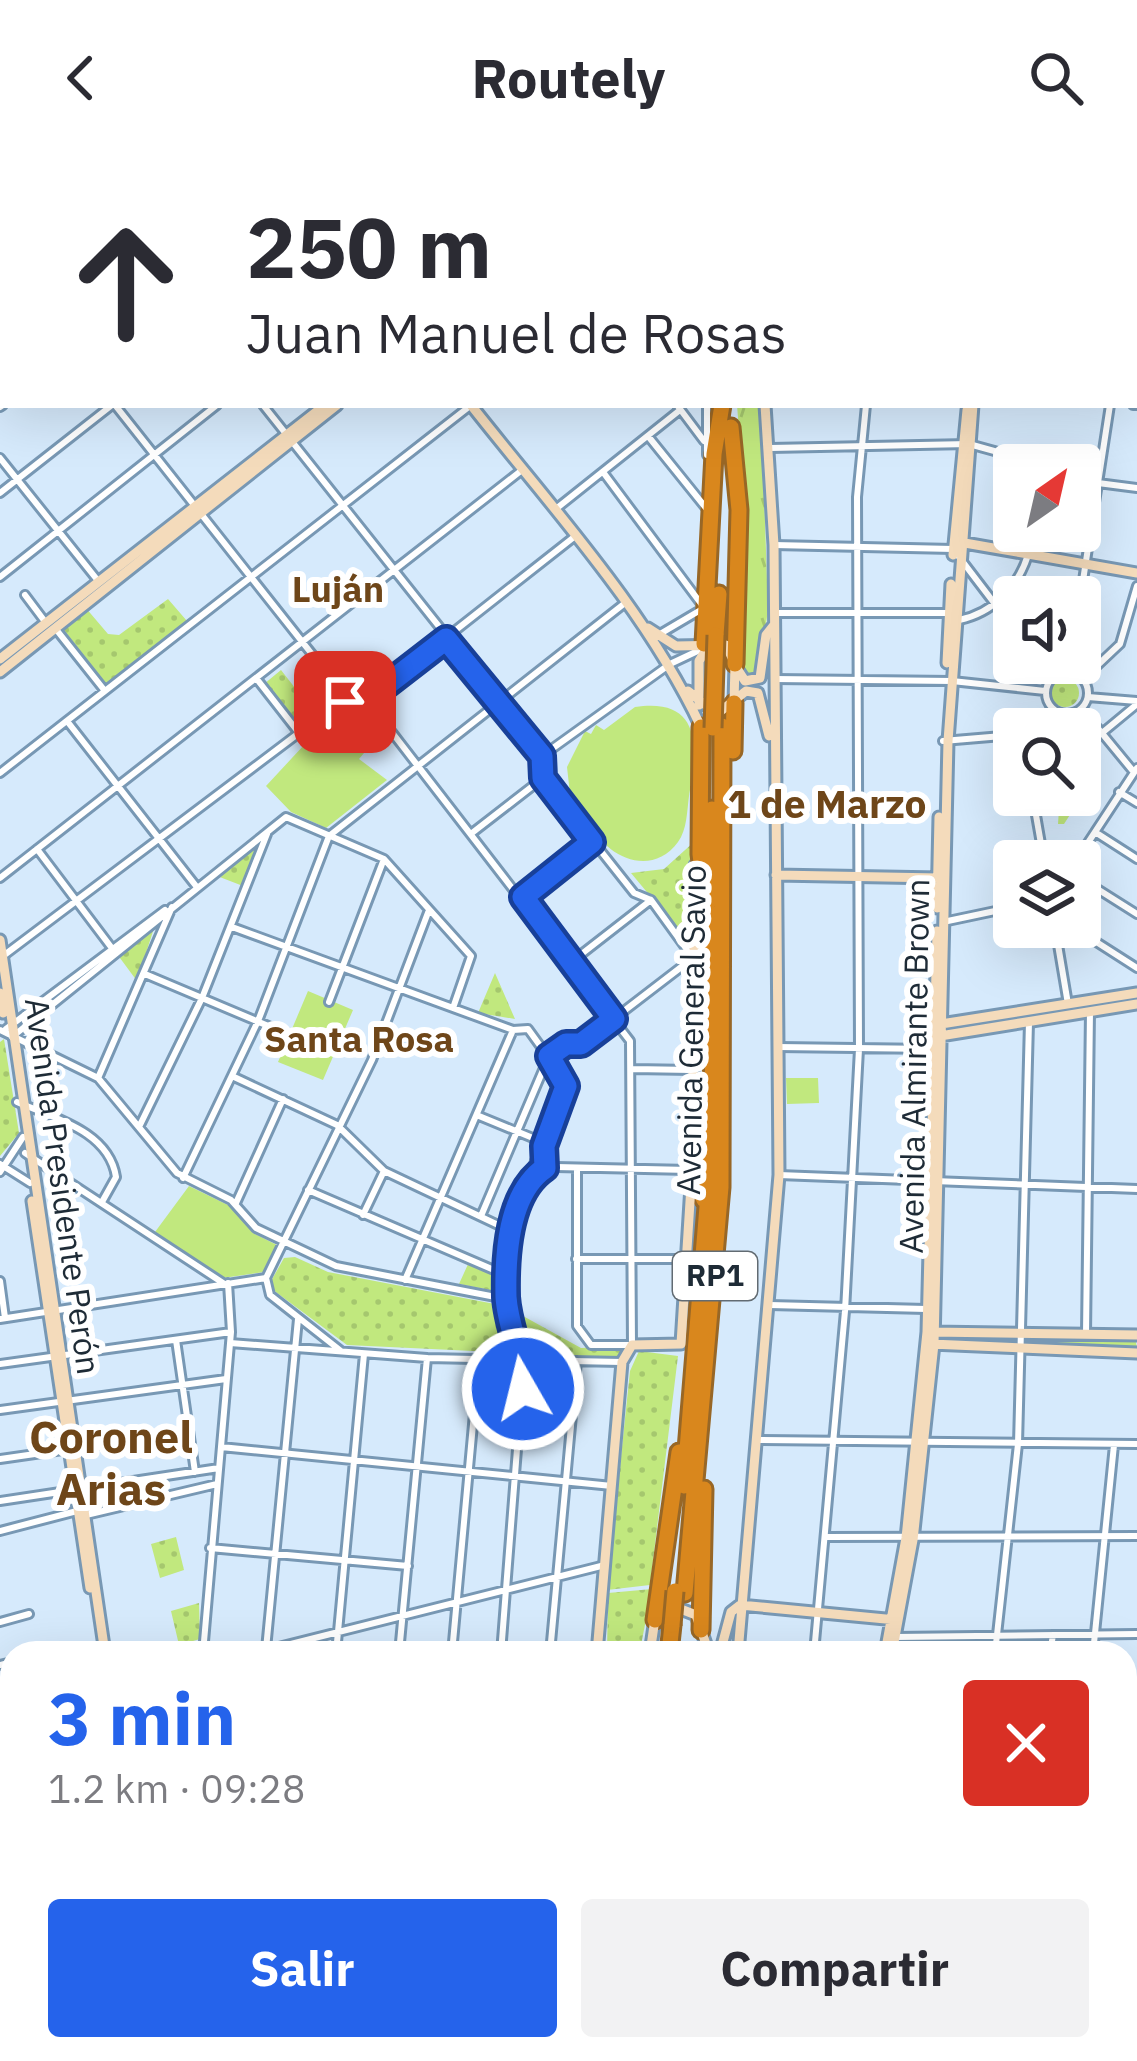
<!DOCTYPE html>
<html lang="es">
<meta charset="utf-8">
<style>
body{margin:0;font-family:"IBM Plex Sans",sans-serif;background:#f2f2f3;color:#2b2b33;height:100vh;display:flex;flex-direction:column;font-size:45px;white-space:nowrap}
*{box-sizing:border-box;margin:0}
p{font-size:39px;color:#7c7c81}
.icon{flex:none;width:66px;height:66px;fill:none;stroke:currentColor;stroke-width:2;stroke-linecap:round;stroke-linejoin:round}
.map{position:relative;flex:1;overflow:hidden}
.details{position:absolute;left:0px;top:1485px;width:1137px;height:420px;display:flex;flex-direction:column;background:#fff;border-radius:36px 36px 0 0;box-shadow:0 12px 48px #0002}
.details>*{flex:none}
.guide{position:absolute;left:0px;top:0px;width:1137px;height:252px;box-shadow:0 12px 48px #0002;background:#fff;color:#2b2b33;overflow:hidden}
.needle{width:78px;rotate:34deg}
.fabs{position:absolute;left:993px;top:288px;display:grid;gap:24px}
.fabs a{display:grid;place-items:center;width:108px;height:108px;border-radius:12px;background:#fff;box-shadow:0 12px 48px #0002;font-size:60px}
.pin{position:absolute;display:grid;place-items:center;width:102px;height:102px;color:#fff;margin:-51px;border-radius:24px;box-shadow:0 6px 18px #0006}
.me{position:absolute;width:132px;margin:-66px;rotate:352deg;stroke-linejoin:round;filter:drop-shadow(0 0 9px #0008)}
.turn{display:flex;align-items:center;gap:42px;height:252px;padding:0 48px;font-size:54px}
.turn .icon{width:156px;height:156px;stroke-width:2.5}
.turn b{display:block;font-size:84px;line-height:102px}
.round{display:grid;place-items:center;flex:none;width:126px;height:126px;border-radius:12px;background:#f2f2f3}
.overview{display:flex;align-items:center;justify-content:space-between;height:204px;padding:0 48px}
h1{font-size:72px;font-weight:700;line-height:90px;color:#2563eb}
.action{display:flex;gap:24px;margin-top:auto;padding:24px 48px}
.action a{flex:1;height:138px;border-radius:12px;background:#2563eb;color:#fff;font-size:48px;font-weight:700;line-height:138px;text-align:center}
.action a+a{background:#f2f2f3;color:#2b2b33}
header{display:flex;justify-content:space-between;align-items:center;height:156px;padding:0 48px;background:#fff;font-size:54px;font-weight:700}
.map>svg:first-child{display:block}
.grass{fill:url(#grass-tufts)}
.park{fill:url(#park-dots)}
.garden{fill:#c1e87e}
.lines{fill:none;stroke-linecap:round;stroke-linejoin:round}
.street-casing{stroke:#7898b4;stroke-width:12}
.secondary-casing{stroke:#7898b4;stroke-width:15}
.primary-casing{stroke:#986726;stroke-width:18}
.highway-casing{stroke:#986726;stroke-width:21}
.street{stroke:#fff;stroke-width:6}
.secondary{stroke:#f4dbbb;stroke-width:9}
.primary{stroke:#e8b777;stroke-width:12}
.highway{stroke:#d9871d;stroke-width:15}
.highway-bridge-casing{stroke:#986726;stroke-width:21;stroke-linecap:butt}
.highway-bridge{stroke:#d9871d;stroke-width:15}
.route-casing{stroke:#184099;stroke-width:30}
.route{stroke:#2563eb;stroke-width:21}
.labels{text-anchor:middle;stroke-width:12;stroke-linejoin:round;paint-order:stroke}
.shield{fill:#fff;stroke:#626b72;stroke-width:3}
.shield-label{font-size:30px;font-weight:bold;fill:#1e2b36}
.street-label{font-size:33px;fill:#1e2b36;stroke:#fff}
.neighbourhood-label{font-size:36px;font-weight:bold;fill:#6e4619;stroke:#fff}
.quarter-label{font-size:39px;font-weight:bold;fill:#6e4619;stroke:#fff}
.district-label{font-size:45px;font-weight:bold;fill:#6e4619;stroke:#fff}
</style>
<header><svg class="icon" aria-label="back" viewBox="0 0 24 24"><path d="M15 5l-7 7 7 7"/></svg>Routely<svg class="icon" aria-label="search" viewBox="0 0 24 24"><circle cx="10" cy="10" r="6"/><path d="M15 15l6 6"/></svg></header>
<div class="map">
<svg width="1137" height="1905" viewBox="0 0 1137 1905">
<defs>
<pattern id="grass-tufts" width="24" height="20" patternUnits="userSpaceOnUse" patternTransform="scale(3)"><rect width="24" height="20" fill="#c1e87e"/><path d="M3 7l-1-3M5 7V3M7 7l1-3M15 17l-1-3M17 17v-4M19 17l1-3" fill="none" stroke="#a5c76e"/></pattern>
<pattern id="park-dots" width="8" height="8" patternUnits="userSpaceOnUse" patternTransform="scale(3)"><rect width="8" height="8" fill="#c1e87e"/><path d="M2 2h.1M6 6h.1" fill="none" stroke="#a5c76e" stroke-width="1.8" stroke-linecap="round"/></pattern>
</defs>
<rect width="100%" height="100%" fill="#d6eafc"/>
<path class="grass" d="M 737,249 L 761,249 L 768,453 L 760,515 L 749,521 L 740,502 L 743,325 Z
M 0,1577 L 12,1588 L 12,1653 L 0,1635 Z"/>
<path class="park" d="M 168,443 L 187,465 L 107,530 L 61,470 L 85,451 L 108,478 L 119,479 Z
M 281,514 L 306,546 L 313,542 L 324,556 L 300,574 L 264,528 Z
M1051 537a14 14 0 1 1 28 0a14 14 0 1 1-28 0Z
M 695,685 L 691,789 L 631,717 L 664,713 Z
M 261,686 L 243,730 L 217,720 Z
M 155,769 L 137,825 L 117,798 Z
M 495,817 L 515,863 L 478,857 Z
M 4,883 L 19,977 L 0,1000 L 0,886 Z
M 295,1101 L 328,1116 L 500,1149 L 515,1197 L 347,1189 L 273,1134 L 271,1125 L 284,1102 Z
M 469,1106 L 504,1120 L 500,1136 L 459,1128 Z
M 514,1155 L 581,1192 L 626,1190 L 620,1207 L 530,1201 Z
M 1031,1181 L 1135,1183 L 1137,1191 L 1040,1189 Z
M 639,1195 L 678,1200 L 650,1429 L 607,1434 L 630,1215 Z
M 176,1381 L 184,1414 L 160,1422 L 151,1388 Z
M 652,1433 L 641,1489 L 607,1497 L 608,1437 Z
M 199,1447 L 200,1483 L 179,1489 L 171,1455 Z"/>
<path class="garden" d="M 635,551 C 704,541 697,594 689,640 C 687,655 687,674 678,686 C 650,724 602,699 589,664 L 579,665 L 578,655 L 572,656 L 567,611 L 585,575 L 591,578 L 596,569 L 604,574 Z
M 317,575 L 330,590 L 348,577 L 364,597 L 359,603 L 387,624 L 326,672 L 291,656 L 266,630 Z
M 1080,615 L 1090,628 L 1064,668 L 1058,668 L 1060,639 L 1080,639 Z
M 308,835 L 353,854 L 323,924 L 278,906 Z
M 786,922 L 818,922 L 819,947 L 787,948 Z
M 189,1030 L 230,1050 L 253,1077 L 277,1089 L 264,1116 L 223,1122 L 155,1076 Z"/>
<g class="lines">
<defs>
<path id="street" d="M 213,0 L 215,3
M 365,0 L 368,3
M 452,0 L 456,3
M 699,0 L 702,3
M 709,0 L 712,3
M 923,0 L 927,3
M 9,3 L 12,0
M 83,3 L 86,0
M 201,3 L 205,0
M 318,3 L 322,0
M 541,3 L 543,0
M 1096,3 L 1097,0
M 1134,42 L 1137,43
M 0,100 L 3,104
M 1134,114 L 1137,97
M 0,162 L 3,160
M 1134,163 L 1137,163
M 115,249 L 353,550 L 367,544 L 574,381
M 263,249 L 542,600 L 543,622 L 634,737 L 651,744 L 693,802 L 581,888 L 566,888 L 549,900 L 481,1060
M 677,249 L 704,285
M 707,249 L 707,299
M 1133,249 L 1137,249
M 0,251 L 3,249
M 648,280 L 706,352
M 770,292 L 969,288 L 1045,309
M 0,302 L 99,426
M 603,316 L 702,449
M 1080,319 L 1098,327 L 1137,332
M 0,337 L 112,249
M 557,352 L 680,254
M 774,389 L 953,393 L 1014,473
M 1020,395 L 1023,375
M 0,421 L 217,249
M 25,439 L 46,467
M 1080,444 L 1110,249
M 775,457 L 951,457
M 959,464 C 993,457 1018,431 1028,399
M 55,472 L 105,535
M 660,478 L 704,452
M 1039,507 L 1050,523
M1046 537a21 21 0 1 1 42 0a21 21 0 1 1-42 0Z
M 775,523 L 952,525 L 1045,535
M 1083,523 L 1120,488 L 1137,430
M 1088,541 L 1137,545
M 367,544 L 630,885 L 632,1189 L 591,1189 L 577,1170 L 577,1012
M 1082,553 L 1133,615
M 67,565 L 196,730
M 1028,573 L 1052,553
M 1102,577 L 1137,548
M 943,585 L 1014,579
M 542,600 L 670,508 L 704,492
M 0,617 L 470,250
M 1119,636 L 1137,647
M 1033,642 L 1044,705
M 1095,676 L 1137,703
M 472,677 L 543,622
M 329,680 L 625,447
M 37,693 L 111,791
M 1076,705 L 1137,612
M 0,722 L 522,314
M 1080,722 L 1137,758
M 523,741 L 593,686
M 943,766 L 1014,751
M 232,771 L 513,874 L 528,873 L 567,927 L 535,1005
M 1055,771 L 1068,848
M 1073,771 L 1137,812
M 3,800 L 299,577 L 256,522
M 570,807 L 651,744
M 145,818 L 285,877
M 329,846 L 384,703
M 6,873 L 165,754
M 0,874 L 98,922 L 177,1017 L 231,1044 L 256,1072 L 336,1110 L 506,1143
M 12,881 L 286,661 L 384,703 L 471,800 L 453,852
M 778,891 L 933,893
M 633,913 L 692,914
M 232,920 L 337,969 L 384,1015 L 511,1075
M 98,922 L 172,751
M 17,946 C 54,962 109,975 116,1021 L 102,1046
M 479,960 L 545,987
M 139,971 L 202,842 L 267,678
M 25,997 L 223,1127
M534 1009a6 6 0 1 1 12 0a6 6 0 1 1-12 0Z
M 0,1008 L 30,1027
M 556,1011 L 689,1014
M 0,1016 L 23,981
M 779,1019 L 1137,1033
M 183,1022 L 258,865 L 329,680
M 308,1034 L 508,1120
M 236,1047 L 283,943
M 363,1059 L 384,1015
M 576,1103 L 686,1103
M 405,1124 L 513,874
M 0,1125 L 5,1162
M 770,1149 L 926,1153
M 0,1163 L 266,1122
M 1086,1178 L 1090,855
M 176,1184 L 195,1316
M 230,1187 L 427,1202 L 622,1206
M 341,1195 L 270,1139 L 266,1122 L 372,904 L 429,754
M 0,1208 L 231,1176
M 0,1254 L 226,1223
M 757,1284 L 1137,1288
M 221,1291 L 612,1330
M 0,1303 L 188,1276
M 0,1345 L 219,1312
M 86,1359 L 217,1328
M 0,1375 L 77,1355
M 826,1381 L 1137,1380
M 210,1392 L 408,1410
M 0,1466 L 29,1458
M 895,1481 L 1137,1478
M 266,1493 L 298,1163
M 203,1497 L 231,1176 L 228,1127
M 255,1497 L 605,1409
M 336,1497 L 364,1198
M 399,1497 L 427,1202
M 452,1497 L 479,1203
M 501,1497 L 524,1204 L 506,1143 L 512,1061 L 534,1010
M 550,1497 L 577,1205
M 814,1497 L 845,1155 L 859,893 L 857,341 L 866,249
M 995,1497 L 1018,1288 L 1029,866
M 1050,1497 L 1053,1479
M 1093,1497 L 1114,1289
M 0,1509 L 12,1506
M 1125,1571 L 1137,1568
M 1125,1634 L 1137,1632
M 1125,1695 L 1137,1692
M 1125,1764 L 1137,1762
M 0,1792 L 12,1788
M 1125,1843 L 1137,1840
M 339,1905 L 354,1893
M 426,1905 L 427,1893
M 494,1905 L 495,1893
M 561,1905 L 561,1893
M 693,1905 L 694,1893
M 969,1905 L 970,1893
M 1100,1905 L 1137,1898"/>
<path id="secondary" d="M 75,0 L 78,3
M 283,0 L 286,3
M 578,0 L 582,3
M 811,0 L 815,3
M 635,3 L 639,0
M 856,3 L 858,0
M 995,3 L 996,0
M 0,87 L 3,84
M 471,249 C 552,352 645,452 701,571
M 959,386 L 1137,417
M 953,399 L 967,254
M 648,472 L 676,490 L 726,489 L 735,508 L 734,547
M 0,503 L 325,249
M 947,507 L 951,428
M 736,511 L 745,525 L 760,522 L 766,479 L 774,469
M 0,516 L 337,249
M 688,535 L 717,558 L 746,535 L 758,537 L 769,580
M 699,549 L 699,505 L 708,491
M 776,719 L 939,722
M 937,752 L 939,661
M 0,784 L 105,1497
M 0,837 L 3,857
M 941,868 L 1137,837
M 940,880 L 1137,848
M 32,1045 L 90,1432
M 932,1176 L 1137,1179
M 931,1188 L 1137,1197
M 673,1450 L 696,1459 L 709,1497
M 597,1497 L 622,1206 L 632,1189 L 681,1188 L 692,1014 L 695,709
M 650,1497 L 655,1463
M 720,1497 L 731,1456 L 740,1449 L 896,1464
M 738,1497 L 779,1019 L 774,389 L 765,249
M 885,1497 L 906,1382 L 927,1176 L 937,775
M 892,1497 L 913,1384 L 934,1188 L 948,585 L 973,249
M 0,1548 L 12,1568
M 0,1734 L 12,1742
M 141,1893 L 151,1905
M 220,1893 L 228,1905
M 822,1905 L 822,1893
M 831,1905 L 831,1893"/>
<path id="primary" d="M 797,3 L 800,0"/>
<path id="highway" d="M 731,271 L 739,354 L 735,508
M 716,479 L 719,438
M 704,488 L 714,298 L 722,249
M 701,571 L 700,698 L 713,804
M 733,595 L 734,547
M 712,653 L 712,743
M 692,1014 L 704,1044
M 684,1330 L 712,990 L 713,803
M 685,1437 L 721,1031 L 722,570
M 655,1464 L 679,1296
M 701,1474 L 704,1333
M 669,1497 L 672,1469
M 0,1571 L 12,1581
M 0,1649 L 12,1668
M 159,1893 L 170,1905
M 640,1905 L 641,1893"/>
</defs>
<use href="#street" class="street-casing"/>
<use href="#secondary" class="secondary-casing"/>
<use href="#primary" class="primary-casing"/>
<use href="#highway" class="highway-casing"/>
<use href="#street" class="street"/>
<use href="#secondary" class="secondary"/>
<use href="#primary" class="primary"/>
<use href="#highway" class="highway"/>
<defs>
<path id="highway-bridge" d="M 713,572 L 716,479
M 672,1469 L 675,1435
M 0,1665 L 12,1684"/>
</defs>
<use href="#highway-bridge" class="highway-bridge-casing"/>
<use href="#highway-bridge" class="highway-bridge"/>
</g>
<g class="lines">
<defs>
<path id="route" d="M 345,546 L 357,550 L 367,544 L 446,483 L 542,600 L 543,622 L 592,686 L 523,741 L 614,863 L 581,888 L 566,888 L 549,900 L 566,930 L 544,990 L 545,1012 C 508,1037 505,1099 506,1141 C 508,1173 524,1200 523,1233"/>
</defs>
<use href="#route" class="route-casing"/>
<use href="#route" class="route"/>
</g>
<g class="labels">
<rect class="shield" x="673" y="1096" width="84" height="48" rx="9"/>
<g class="shield-label">
<text x="715" y="1130">RP1</text>
</g>
<g class="street-label">
<text transform="translate(691 874) rotate(-89)" y="12">Avenida General Savio</text>
<text transform="translate(914 910) rotate(-89)" y="12">Avenida Almirante Brown</text>
<text transform="translate(63 1030) rotate(82)" y="12">Avenida Presidente Perón</text>
</g>
<g class="neighbourhood-label">
<text x="338" y="446">Luján</text>
<text x="359" y="896">Santa Rosa</text>
</g>
<g class="quarter-label">
<text x="827" y="662">1 de Marzo</text>
</g>
<g class="district-label">
<text x="111" y="1297">Coronel<tspan x="111" dy="52">Arias</tspan></text>
</g>
</g>
</svg>
<div class="fabs">
<a><svg class="needle" viewBox="-14 -14 28 28"><path d="M0-13l5 13h-10z" fill="#e53935"/><path d="M0 13l5-13h-10z" fill="#7c7c81"/></svg></a>
<a><svg class="icon" aria-label="sound" viewBox="0 0 24 24"><path d="M4 9h4l5-4v14l-5-4H4zM17 9q2 3 0 6"/></svg></a>
<a><svg class="icon" aria-label="search" viewBox="0 0 24 24"><circle cx="10" cy="10" r="6"/><path d="M15 15l6 6"/></svg></a>
<a><svg class="icon" aria-label="layers" viewBox="0 0 24 24"><path d="M12 4l9 5-9 5-9-5zM3 14l9 5 9-5"/></svg></a>
</div>
<div class="pin" style="left:345px;top:546px;background:#d93025"><svg class="icon" aria-label="arrive" viewBox="0 0 24 24"><path d="M6 21V4h12l-3 4 3 4H6"/></svg></div>
<svg class="me" style="left:523px;top:1233px" viewBox="-20 -20 40 40"><circle r="17" fill="#2563eb" stroke="#fff" stroke-width="3"/><path d="M0-11L8 9 0 5-8 9z" fill="#fff"/></svg>
<div class="guide">
<div class="turn"><svg class="icon" aria-label="ahead" viewBox="0 0 24 24"><path d="M12 20V5M6 11l6-6 6 6"/></svg><div><b>250 m</b>Juan Manuel de Rosas</div></div>
</div>
<section class="details">
<div class="overview"><div><h1>3 min</h1><p>1.2 km · 09:28</p></div><a class="round" style="background:#d93025;color:#fff"><svg class="icon" aria-label="close" viewBox="0 0 24 24"><path d="M6 6l12 12M18 6L6 18"/></svg></a></div>
<div class="action"><a>Salir</a><a>Compartir</a></div>
</section>
</div>
